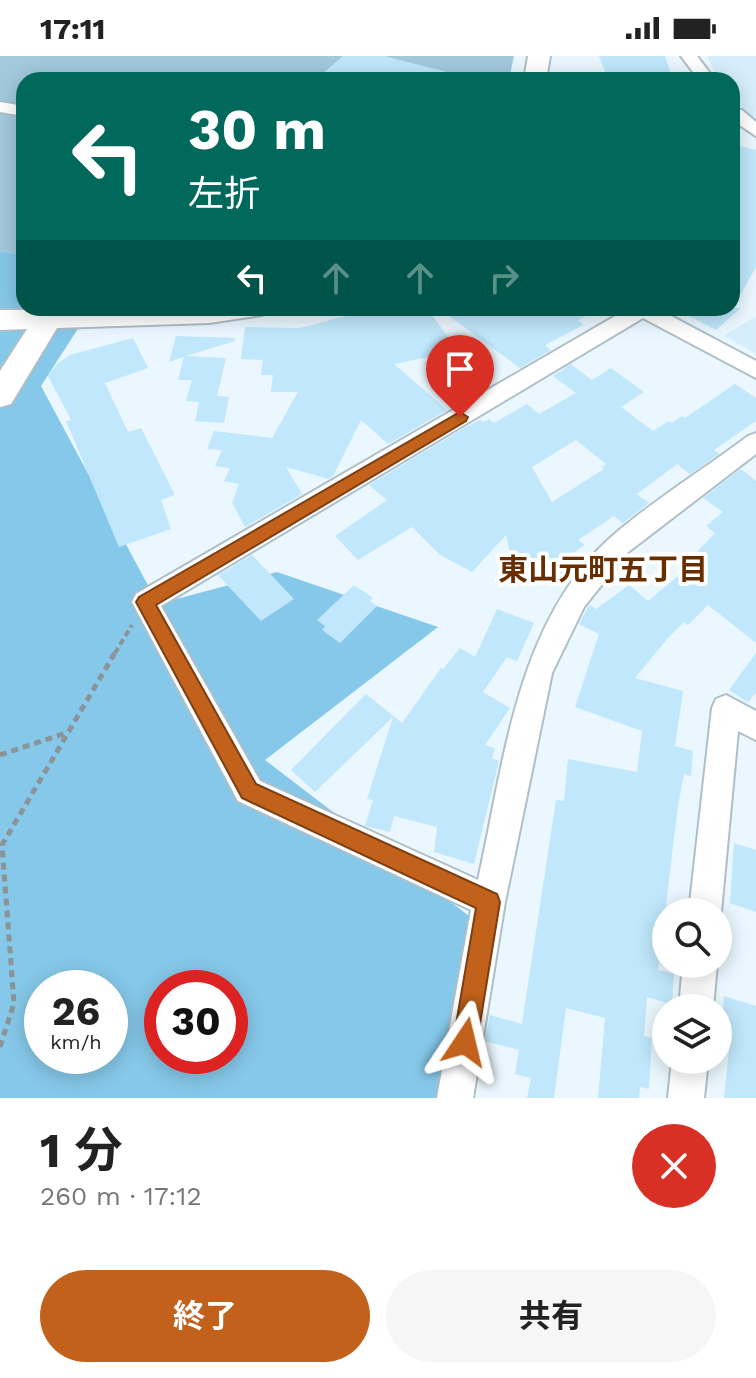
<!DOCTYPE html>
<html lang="ja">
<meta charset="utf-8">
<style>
body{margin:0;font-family:"Work Sans","Noto Sans JP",sans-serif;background:#f6f6f6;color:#222;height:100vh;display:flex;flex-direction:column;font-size:30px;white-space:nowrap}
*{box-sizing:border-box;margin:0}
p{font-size:26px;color:#767676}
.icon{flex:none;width:44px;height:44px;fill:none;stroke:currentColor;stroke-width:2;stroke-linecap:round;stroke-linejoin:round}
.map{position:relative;height:1042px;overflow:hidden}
.side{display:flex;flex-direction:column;background:#fff;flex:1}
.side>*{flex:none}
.banner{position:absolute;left:16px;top:16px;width:724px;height:244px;border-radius:24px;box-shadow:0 4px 20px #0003;background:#00695c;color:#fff;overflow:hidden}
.tools{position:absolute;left:652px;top:842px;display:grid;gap:16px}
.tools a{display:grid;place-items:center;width:80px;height:80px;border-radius:50%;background:#fff;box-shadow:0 4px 20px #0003;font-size:40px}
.speed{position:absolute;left:24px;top:914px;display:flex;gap:16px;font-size:40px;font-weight:700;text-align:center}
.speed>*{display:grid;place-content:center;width:104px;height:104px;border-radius:50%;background:#fff;box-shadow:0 4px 20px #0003;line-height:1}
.speed small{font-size:20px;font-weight:400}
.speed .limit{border:12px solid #d22;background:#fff;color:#111}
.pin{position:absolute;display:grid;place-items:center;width:68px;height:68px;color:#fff;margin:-82px -34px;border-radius:50% 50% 50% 0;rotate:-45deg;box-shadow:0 0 8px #0007}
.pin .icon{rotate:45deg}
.me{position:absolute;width:88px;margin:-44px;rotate:10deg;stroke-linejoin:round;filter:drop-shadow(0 0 6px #0008)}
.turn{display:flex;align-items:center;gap:28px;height:168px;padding:0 40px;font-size:36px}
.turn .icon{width:104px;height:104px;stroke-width:2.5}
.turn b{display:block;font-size:56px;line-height:68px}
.lanes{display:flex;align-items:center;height:76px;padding:0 40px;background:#0003;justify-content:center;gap:40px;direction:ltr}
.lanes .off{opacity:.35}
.round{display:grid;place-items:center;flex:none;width:84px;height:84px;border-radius:42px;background:#f6f6f6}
.head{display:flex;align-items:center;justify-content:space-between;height:136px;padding:0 40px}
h1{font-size:48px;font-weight:700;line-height:60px}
.primary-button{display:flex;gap:16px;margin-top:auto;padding:16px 40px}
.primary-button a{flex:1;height:92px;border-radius:48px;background:#c1611b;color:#fff;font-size:32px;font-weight:700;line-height:92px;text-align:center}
.primary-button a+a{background:#f6f6f6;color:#222}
.status{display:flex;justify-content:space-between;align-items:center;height:56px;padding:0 40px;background:#fff;direction:ltr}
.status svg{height:22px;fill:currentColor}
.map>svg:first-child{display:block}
.built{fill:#d6eefb}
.green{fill:#a2c9dd}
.forest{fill:#86c8e9;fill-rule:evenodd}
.building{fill:#c0e7fb;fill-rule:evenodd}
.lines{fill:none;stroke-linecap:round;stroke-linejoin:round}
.street-casing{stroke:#afbfc8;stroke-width:4}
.secondary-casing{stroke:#afbfc8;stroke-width:4}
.path-far1{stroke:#899398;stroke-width:4;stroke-dasharray:6 4;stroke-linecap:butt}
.path{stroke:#899398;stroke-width:5;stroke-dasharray:7 5;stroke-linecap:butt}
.street{fill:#fff;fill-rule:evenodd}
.secondary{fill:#fff;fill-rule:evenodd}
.route{fill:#c1611b;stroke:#7d3f12;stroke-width:2}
.labels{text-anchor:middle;stroke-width:8;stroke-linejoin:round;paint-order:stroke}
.neighbourhood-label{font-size:30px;font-weight:bold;fill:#692e00;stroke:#fff}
</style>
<div class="status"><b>17:11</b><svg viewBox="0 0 49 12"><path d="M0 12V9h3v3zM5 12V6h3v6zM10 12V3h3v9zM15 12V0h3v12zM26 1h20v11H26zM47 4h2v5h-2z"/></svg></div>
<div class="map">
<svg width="756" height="1042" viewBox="0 0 756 1042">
<rect width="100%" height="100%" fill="#eaf7fe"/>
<path class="built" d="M 707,0 L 756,0 L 756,67 L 732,42 L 732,24 L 719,24 Z
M 756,260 L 756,298 L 724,280 Z"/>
<path class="green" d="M 0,0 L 514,0 L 509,24 L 24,24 L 24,199 L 0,195 Z"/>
<path class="forest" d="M 0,195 L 24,199 L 24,252 L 100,252 L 90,254 L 41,330 L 158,548 L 277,516 L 438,571 L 265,704 L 473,863 L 441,1042 L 0,1042 ZM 42,932 L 110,932 L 110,1000 L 42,1000 ZM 162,932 L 230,932 L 230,1000 L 162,1000 Z"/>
<path class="building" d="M 343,0 L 384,0 L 451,17 L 450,24 L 315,24 Z
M 599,0 L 665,0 L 673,24 L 608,24 Z
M 732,88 L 756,94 L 756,211 L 733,252 L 741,252 L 716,274 L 674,252 L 732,252 Z
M 376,252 L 427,252 L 458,295 L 394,308 L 447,354 L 388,388 L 361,364 L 333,420 L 329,423 L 286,411 L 302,438 L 245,471 L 232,447 L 239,428 L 224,425 L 230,412 L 215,410 L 222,394 L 207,393 L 214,375 L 272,382 L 298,336 L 271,336 L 273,319 L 261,319 L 263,304 L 241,303 L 245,271 L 300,272 Z
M 438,252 L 602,252 L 578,264 L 584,269 L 545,289 L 551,294 L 520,312 Z
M 176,280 L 235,282 L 235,285 L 186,300 L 226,302 L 217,340 L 229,341 L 224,367 L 195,365 L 199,346 L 186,345 L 192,324 L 178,324 L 184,301 L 169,306 Z
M 133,282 L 148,312 L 105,327 L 128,376 L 141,372 L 175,439 L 161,444 L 171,473 L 119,491 L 66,365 L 71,364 L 48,320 L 57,308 L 70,299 Z
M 571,308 L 592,324 L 611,312 L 644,336 L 621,351 L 653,375 L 669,365 L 671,367 L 682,360 L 685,362 L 735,328 L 756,342 L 756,365 L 714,394 L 719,398 L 690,418 L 677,408 L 637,438 L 649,447 L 623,467 L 614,460 L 578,484 L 585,489 L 573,497 L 559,527 L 533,516 L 514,514 L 506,479 L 472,516 L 440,499 L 412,471 L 358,504 L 335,480 L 387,444 L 369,429 L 466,371 L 480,364 L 483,366 L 489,363 L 494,367 L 527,348 L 539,358 L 576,337 L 553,320 ZM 576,384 L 606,408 L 601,411 L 604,413 L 552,446 L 532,411 Z
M 741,413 L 756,425 L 756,587 L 708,549 L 688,569 L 684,566 L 667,583 L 635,622 L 683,635 L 675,690 L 693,695 L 691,720 L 684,718 L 678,750 L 658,914 L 674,918 L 672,948 L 647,941 L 644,980 L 652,982 L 649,1033 L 640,1031 L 639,1042 L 598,1042 L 605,962 L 566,952 L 554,1042 L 527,1042 L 531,1022 L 515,1018 L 519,994 L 485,985 L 490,959 L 522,968 L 556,744 L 564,745 L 568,703 L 637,716 L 642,675 L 575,651 L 599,578 L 579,568 L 589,549 L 596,553 L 629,529 L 648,545 L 700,502 L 695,498 L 715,477 L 706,470 L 723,456 L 703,442 Z
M 252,499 L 294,543 L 261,565 L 218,519 Z
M 354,529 L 373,542 L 370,545 L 377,550 L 340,587 L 322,574 L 325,570 L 317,564 Z
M 497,553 L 534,567 L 517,605 L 507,601 L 483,636 L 510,652 L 485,689 L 495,692 L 492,702 L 499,705 L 474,808 L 434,796 L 437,771 L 394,760 L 390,776 L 365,770 L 373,744 L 367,743 L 393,661 L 315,736 L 291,714 L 366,638 L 402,667 L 441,612 L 443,613 L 460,592 L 475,601 Z
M 756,597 L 756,637 L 748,646 L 729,634 Z
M 734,787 L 756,794 L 756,856 L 730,847 Z
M 724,940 L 756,950 L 756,1042 L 724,1042 L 730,984 L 721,982 Z"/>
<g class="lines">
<defs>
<path id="street" d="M 681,0 L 697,0 L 715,24 L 699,24 Z
M 0,46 L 24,50 L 24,60 L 0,56 Z
M 732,54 L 742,54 L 756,66 L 756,80 L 732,64 Z
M 629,252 L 656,252 L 756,305 L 756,322 L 643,262 L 161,550 L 260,725 L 478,824 C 504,708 516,567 610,482 C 652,445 703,414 748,380 L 756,377 L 756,398 L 627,497 L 584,551 L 552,617 L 505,846 L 473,1042 L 437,1042 L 471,854 L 238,745 L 132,546 L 136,538 Z
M 726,639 L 756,655 L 756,684 L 738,675 L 721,856 L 718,864 L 718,856 L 689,856 L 712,652 L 716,643 Z
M 683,908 L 717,908 L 713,952 L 679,952 Z
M 672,1004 L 708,1004 L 704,1042 L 668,1042 Z"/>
<path id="secondary" d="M 528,0 L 550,0 L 546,24 L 524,24 Z
M 266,252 L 262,259 L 209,267 L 57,272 L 11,348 L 0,351 L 0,315 L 27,273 L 0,274 L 0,254 Z"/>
</defs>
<use href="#street" class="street-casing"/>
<use href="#secondary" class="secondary-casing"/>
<path class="path-far1" d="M 115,597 L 132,569"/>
<path class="path" d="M 0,699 L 66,677
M 0,991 L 14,947 L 2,789 L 116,595"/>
<use href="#street" class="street"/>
<use href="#secondary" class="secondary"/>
</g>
<path class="route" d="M 460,356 L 468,361 L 466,365 L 156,549 L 256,728 L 497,838 L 500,846 L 477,986 L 473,995 L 465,998 L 456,995 L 453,986 L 476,852 L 242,742 L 136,546 L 139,541 Z"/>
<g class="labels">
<g class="neighbourhood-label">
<text x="603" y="524">東山元町五丁目</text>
</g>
</g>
</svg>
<div class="tools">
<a><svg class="icon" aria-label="search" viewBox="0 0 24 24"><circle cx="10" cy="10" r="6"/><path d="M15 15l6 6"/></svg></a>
<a><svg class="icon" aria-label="layers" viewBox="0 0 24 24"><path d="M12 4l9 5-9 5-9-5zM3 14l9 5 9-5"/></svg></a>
</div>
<div class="speed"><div>26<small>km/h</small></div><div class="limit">30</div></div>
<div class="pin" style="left:460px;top:361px;background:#d93025"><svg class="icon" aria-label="arrive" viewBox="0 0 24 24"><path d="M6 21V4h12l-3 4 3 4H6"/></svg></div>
<svg class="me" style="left:465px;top:986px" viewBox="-20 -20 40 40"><path d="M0-17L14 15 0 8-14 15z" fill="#c1611b" stroke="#fff" stroke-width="4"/></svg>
<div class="banner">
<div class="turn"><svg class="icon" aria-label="left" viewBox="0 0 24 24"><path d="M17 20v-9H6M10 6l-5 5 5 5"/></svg><div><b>30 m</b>左折</div></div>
<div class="lanes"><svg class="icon" aria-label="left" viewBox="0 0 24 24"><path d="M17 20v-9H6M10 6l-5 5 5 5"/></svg><svg class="icon off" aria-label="ahead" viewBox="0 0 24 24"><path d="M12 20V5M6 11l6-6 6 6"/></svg><svg class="icon off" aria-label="ahead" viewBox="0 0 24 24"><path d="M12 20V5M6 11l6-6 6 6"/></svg><svg class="icon off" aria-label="right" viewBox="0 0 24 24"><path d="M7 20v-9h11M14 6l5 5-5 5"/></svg></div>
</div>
</div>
<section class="side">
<div class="head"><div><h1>1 分</h1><p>260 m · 17:12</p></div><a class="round" style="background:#d93025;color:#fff"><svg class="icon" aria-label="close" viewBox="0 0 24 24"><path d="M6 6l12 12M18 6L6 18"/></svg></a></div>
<div class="primary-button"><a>終了</a><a>共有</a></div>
</section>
